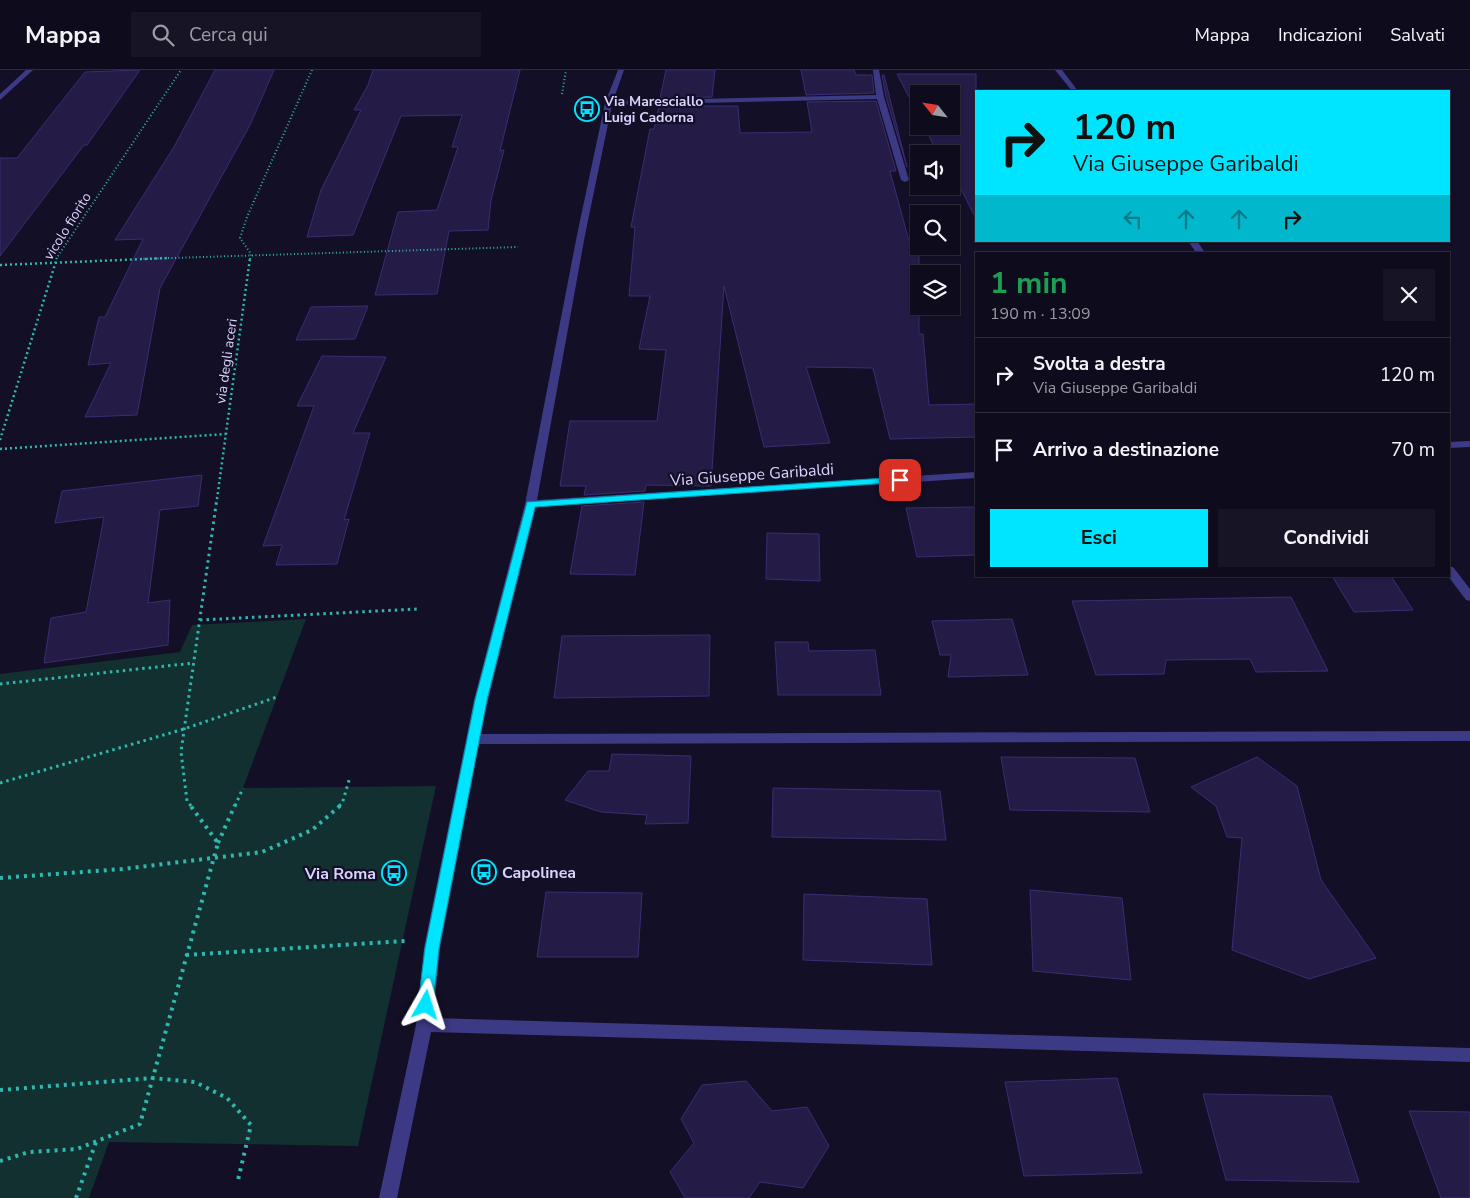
<!DOCTYPE html>
<html lang="it">
<meta charset="utf-8">
<style>
body{margin:0;font-family:"Nunito Sans",sans-serif;background:#171425;color:#f1f3f6;height:100vh;display:flex;flex-direction:column;font-size:19px;white-space:nowrap}
*{box-sizing:border-box;margin:0}
p{font-size:16px;color:#9b9ba3}
.icon{flex:none;width:28px;height:28px;fill:none;stroke:currentColor;stroke-width:2;stroke-linecap:round;stroke-linejoin:round}
.map{position:relative;flex:1;overflow:hidden}
.details{position:absolute;left:975px;top:182px;width:475px;height:325px;display:flex;flex-direction:column;background:#0e0b1c;border-radius:0px;box-shadow:0 1px 4px #0004,0 0 0 1px #2e2b3b}
.details>*{flex:none}
.hud{position:absolute;left:975px;top:20px;width:475px;height:152px;border-radius:0px;box-shadow:0 1px 4px #0004,0 0 0 1px #2e2b3b;background:#00e5ff;color:#111;overflow:hidden}
.needle{width:32px;rotate:300deg}
.fabs{position:absolute;left:910px;top:15px;display:grid;gap:10px}
.fabs a{display:grid;place-items:center;width:50px;height:50px;border-radius:0px;background:#0e0b1c;box-shadow:0 1px 4px #0004,0 0 0 1px #2e2b3b;font-size:25px}
.pin{position:absolute;display:grid;place-items:center;width:42px;height:42px;color:#fff;margin:-21px;border-radius:10px;box-shadow:0 2px 8px #0006}
.me{position:absolute;width:55px;margin:-28px;rotate:6deg;stroke-linejoin:round;filter:drop-shadow(0 0 4px #0008)}
.turn{display:flex;align-items:center;gap:18px;height:105px;padding:0 15px;font-size:22px}
.turn .icon{width:65px;height:65px;stroke-width:2.5}
.turn b{display:block;font-size:35px;line-height:42px}
.lanes{display:flex;align-items:center;height:48px;padding:0 15px;background:#0003;justify-content:center;gap:25px;direction:ltr}
.lanes .off{opacity:.35}
.round{display:grid;place-items:center;flex:none;width:52px;height:52px;border-radius:0px;background:#171425}
.head{display:flex;align-items:center;justify-content:space-between;height:85px;padding:0 15px}
h1{font-size:30px;font-weight:700;line-height:38px;color:#1e9e55}
.button{display:flex;gap:10px;margin-top:auto;padding:10px 15px}
.button a{flex:1;height:58px;border-radius:0px;background:#00e5ff;color:#111;font-size:20px;font-weight:700;line-height:58px;text-align:center}
.button a+a{background:#171425;color:#f1f3f6}
ul{padding:0;list-style:none}
li{display:flex;align-items:center;gap:15px;height:75px;padding:0 15px;border-top:1px solid #2e2b3b}
li div{flex:1}
li b{display:block;font-size:19px}
li em{font-style:normal}
header{display:flex;align-items:center;gap:30px;box-sizing:border-box;height:70px;padding:0 25px;background:#0e0b1c;border-bottom:1px solid #2e2b3b}
header strong{font-size:24px}
nav{display:flex;gap:28px;margin-inline-start:auto;font-size:18px}
.search{width:350px;height:45px;background:#171425;display:flex;align-items:center;gap:12px;box-sizing:border-box;padding:0 18px;border-radius:0px;color:#9b9ba3;font-size:19px}
.map>svg:first-child{display:block}
.green{fill:#12302f}
.building{fill:#241b47;stroke:#3b2d73}
.lines{fill:none;stroke-linecap:round;stroke-linejoin:round}
.path-far3{stroke:#2fb8b0;stroke-width:2;stroke-dasharray:1 2.5;stroke-linecap:butt}
.path-far2{stroke:#2fb8b0;stroke-width:2.5;stroke-dasharray:2 3;stroke-linecap:butt}
.path-far1{stroke:#2fb8b0;stroke-width:3;stroke-dasharray:2.5 4;stroke-linecap:butt}
.path{stroke:#2fb8b0;stroke-width:4;stroke-dasharray:3 5;stroke-linecap:butt}
.minor{fill:#3d3a85;fill-rule:evenodd}
.route{fill:#00e5ff;stroke:#0095a6}
.labels{text-anchor:middle;stroke-width:4.5;stroke-linejoin:round;paint-order:stroke}
.far-poi-label{font-size:14px;font-weight:bold;fill:#d9d4ff;stroke:#130f26;text-anchor:start}
.far-street-label{font-size:14px;fill:#d9d4ff;stroke:#130f26}
.street-label{font-size:16px;fill:#d9d4ff;stroke:#130f26}
.poi-label{font-size:16px;font-weight:bold;fill:#d9d4ff;stroke:#130f26;text-anchor:start}
</style>
<header>
<strong>Mappa</strong>
<div class="search"><svg class="icon" aria-label="search" viewBox="0 0 24 24"><circle cx="10" cy="10" r="6"/><path d="M15 15l6 6"/></svg>Cerca qui</div>
<nav><a>Mappa</a><a>Indicazioni</a><a>Salvati</a></nav>
</header>
<div class="map">
<svg width="1470" height="1128" viewBox="0 0 1470 1128">
<rect width="100%" height="100%" fill="#130f26"/>
<path class="green" d="M 306,549 L 243,718 L 436,716 L 358,1076 L 109,1072 L 89,1128 L 0,1128 L 0,604 L 180,582 L 192,555 Z"/>
<path class="building" d="M 140,0 L 87,75 L 84,75 L 0,186 L 0,88 L 17,88 L 85,2 Z
M 215,0 L 274,0 L 250,55 L 160,218 L 137,345 L 85,347 L 111,293 L 88,295 L 99,247 L 105,247 L 143,169 L 115,170 L 174,77 Z
M 373,0 L 520,0 L 500,81 L 504,80 L 491,130 L 488,160 L 449,161 L 437,224 L 375,225 L 398,142 L 437,140 L 458,77 L 452,77 L 462,45 L 401,46 L 353,165 L 307,167 L 321,120 L 361,40 L 354,40 L 368,15 Z
M 666,0 L 715,0 L 712,27 L 660,28 Z
M 801,0 L 854,0 L 856,5 L 872,5 L 874,23 L 806,25 Z
M 897,4 L 976,4 L 976,149 L 951,99 L 951,84 L 938,84 L 924,56 L 951,56 L 951,24 L 919,24 L 919,46 Z
M 882,5 L 884,5 L 907,97 L 886,27 Z
M 876,31 L 896,101 L 890,101 L 909,171 L 919,171 L 919,264 L 923,264 L 929,335 L 976,334 L 976,367 L 890,369 L 873,298 L 806,297 L 830,373 L 764,377 L 724,216 L 711,416 L 646,415 L 645,421 L 584,425 L 586,416 L 560,416 L 570,351 L 657,351 L 666,280 L 639,279 L 650,226 L 629,226 L 635,157 L 631,157 L 650,59 L 654,59 L 659,36 L 738,36 L 740,63 L 812,62 L 807,32 Z
M 368,236 L 355,269 L 296,270 L 311,237 Z
M 322,286 L 386,287 L 353,363 L 370,363 L 344,450 L 349,449 L 337,494 L 276,495 L 282,475 L 263,476 L 314,336 L 297,336 Z
M 202,405 L 198,436 L 160,440 L 148,533 L 170,530 L 168,575 L 44,593 L 51,548 L 86,542 L 104,447 L 55,453 L 62,421 Z
M 644,432 L 635,505 L 570,504 L 582,436 Z
M 976,437 L 976,485 L 917,487 L 906,438 Z
M 767,463 L 819,464 L 820,511 L 766,509 Z
M 1332,506 L 1391,506 L 1413,540 L 1354,542 Z
M 1291,527 L 1328,601 L 1256,602 L 1250,589 L 1166,590 L 1164,604 L 1096,605 L 1072,531 Z
M 1012,549 L 1028,605 L 948,607 L 951,585 L 940,585 L 932,551 Z
M 710,565 L 709,626 L 554,628 L 562,566 Z
M 775,572 L 808,572 L 809,581 L 875,580 L 881,625 L 778,625 Z
M 612,684 L 691,686 L 688,753 L 645,754 L 647,745 L 601,742 L 565,730 L 588,701 L 609,701 Z
M 1001,687 L 1135,688 L 1150,742 L 1010,740 Z
M 1257,687 L 1297,716 L 1321,810 L 1376,888 L 1309,909 L 1232,880 L 1242,768 L 1227,767 L 1216,736 L 1191,717 Z
M 773,718 L 940,721 L 946,770 L 772,767 Z
M 1030,820 L 1122,828 L 1131,910 L 1033,901 Z
M 546,822 L 642,823 L 638,887 L 537,887 Z
M 804,824 L 927,829 L 932,895 L 803,890 Z
M 1117,1008 L 1142,1103 L 1024,1106 L 1005,1012 Z
M 746,1011 L 772,1041 L 807,1037 L 829,1076 L 803,1118 L 760,1112 L 749,1128 L 685,1128 L 670,1102 L 694,1073 L 681,1049 L 702,1015 Z
M 1203,1024 L 1331,1026 L 1359,1112 L 1226,1110 Z
M 1409,1041 L 1470,1042 L 1470,1128 L 1441,1128 Z"/>
<g class="lines">
<path class="path-far3" d="M 562,24 L 566,0
M 56,189 L 181,0
M 140,189 L 518,177
M 250,189 L 251,184 L 240,168 L 247,147 L 312,0"/>
<path class="path-far2" d="M 0,195 L 168,188
M 0,370 L 57,188
M 0,379 L 226,364
M 217,429 L 250,188"/>
<path class="path-far1" d="M 200,550 L 417,539
M 0,614 L 194,593
M 0,713 L 184,659 L 277,627
M 191,736 L 187,731 L 181,682 L 217,428
M 235,736 L 243,718
M 339,736 L 342,734 L 350,707"/>
<path class="path" d="M 218,773 L 235,735
M 0,808 L 123,799 L 262,782 L 312,760 L 341,735
M 186,885 L 405,871
M 0,1020 L 153,1008 L 195,1012 L 227,1028 L 251,1055 L 238,1110
M 0,1091 L 29,1082 L 77,1079 L 140,1054 L 218,773 L 190,735
M 76,1128 L 96,1072"/>
<path class="minor" d="M 26,0 L 33,0 L 0,30 L 0,24 Z
M 618,0 L 624,0 L 613,31 L 876,25 L 873,0 L 879,0 L 884,27 L 909,110 L 905,112 L 901,110 L 877,29 L 612,35 L 585,165 L 537,430 L 976,402 L 976,408 L 536,437 L 488,630 L 481,664 L 1470,661 L 1470,671 L 479,674 L 440,878 L 433,948 L 1470,978 L 1470,992 L 431,962 L 397,1128 L 379,1128 L 416,955 L 424,878 L 474,630 L 525,434 L 577,165 L 605,33 Z
M 1055,0 L 1062,0 L 1078,21 L 1072,21 Z
M 1188,171 L 1197,171 L 1206,184 L 1197,184 Z
M 1470,371 L 1470,377 L 1449,378 L 1449,372 Z
M 1449,497 L 1453,497 L 1470,519 L 1470,531 L 1466,530 L 1448,506 Z"/>
</g>
<path class="route" d="M 900,407 L 903,408 L 903,412 L 535,437 L 487,630 L 439,878 L 433,935 L 431,940 L 426,941 L 421,940 L 418,935 L 425,878 L 475,630 L 527,432 Z"/>
<defs>
<symbol id="bus-ring" viewBox="-11 -11 22 22"><circle r="9.5" fill="#130f26" stroke="#00e5ff" stroke-width="1.5"/><path d="M-5-6H5V4H4V6H2V4H-2V6H-4V4H-5ZM-3.5-4V0h7V-4ZM-3.5 1.2v1.5H-2V1.2ZM2 1.2v1.5H3.5V1.2Z" fill="#00e5ff"/></symbol>
</defs>
<g fill-rule="evenodd">
<use href="#bus-ring" x="573" y="25" width="28" height="28"/>
<use href="#bus-ring" x="470" y="788" width="28" height="28"/>
<use href="#bus-ring" x="380" y="789" width="28" height="28"/>
</g>
<g class="labels">
<g class="far-poi-label">
<text x="604" y="36">Via Maresciallo<tspan x="604" dy="16">Luigi Cadorna</tspan></text>
</g>
<g class="far-street-label">
<text transform="translate(67 156) rotate(-58)" y="5">vicolo fiorito</text>
<text transform="translate(226 291) rotate(-82)" y="5">via degli aceri</text>
</g>
<g class="street-label">
<text transform="translate(752 404) rotate(-4)" y="6">Via Giuseppe Garibaldi</text>
</g>
<g class="poi-label">
<text x="502" y="808">Capolinea</text>
<text x="376" y="809" text-anchor="end">Via Roma</text>
</g>
</g>
</svg>
<div class="fabs">
<a><svg class="needle" viewBox="-14 -14 28 28"><path d="M0-13l5 13h-10z" fill="#e53935"/><path d="M0 13l5-13h-10z" fill="#9b9ba3"/></svg></a>
<a><svg class="icon" aria-label="sound" viewBox="0 0 24 24"><path d="M4 9h4l5-4v14l-5-4H4zM17 9q2 3 0 6"/></svg></a>
<a><svg class="icon" aria-label="search" viewBox="0 0 24 24"><circle cx="10" cy="10" r="6"/><path d="M15 15l6 6"/></svg></a>
<a><svg class="icon" aria-label="layers" viewBox="0 0 24 24"><path d="M12 4l9 5-9 5-9-5zM3 14l9 5 9-5"/></svg></a>
</div>
<div class="pin" style="left:900px;top:410px;background:#d93025"><svg class="icon" aria-label="arrive" viewBox="0 0 24 24"><path d="M6 21V4h12l-3 4 3 4H6"/></svg></div>
<svg class="me" style="left:426px;top:935px" viewBox="-20 -20 40 40"><path d="M0-17L14 15 0 8-14 15z" fill="#00e5ff" stroke="#fff" stroke-width="4"/></svg>
<div class="hud">
<div class="turn"><svg class="icon" aria-label="right" viewBox="0 0 24 24"><path d="M7 20v-9h11M14 6l5 5-5 5"/></svg><div><b>120 m</b>Via Giuseppe Garibaldi</div></div>
<div class="lanes"><svg class="icon off" aria-label="left" viewBox="0 0 24 24"><path d="M17 20v-9H6M10 6l-5 5 5 5"/></svg><svg class="icon off" aria-label="ahead" viewBox="0 0 24 24"><path d="M12 20V5M6 11l6-6 6 6"/></svg><svg class="icon off" aria-label="ahead" viewBox="0 0 24 24"><path d="M12 20V5M6 11l6-6 6 6"/></svg><svg class="icon" aria-label="right" viewBox="0 0 24 24"><path d="M7 20v-9h11M14 6l5 5-5 5"/></svg></div>
</div>
<section class="details">
<div class="head"><div><h1>1 min</h1><p>190 m · 13:09</p></div><a class="round"><svg class="icon" aria-label="close" viewBox="0 0 24 24"><path d="M6 6l12 12M18 6L6 18"/></svg></a></div>
<ul>
<li><svg class="icon" aria-label="right" viewBox="0 0 24 24"><path d="M7 20v-9h11M14 6l5 5-5 5"/></svg><div><b>Svolta a destra</b><p>Via Giuseppe Garibaldi</p></div><em>120 m</em></li>
<li><svg class="icon" aria-label="arrive" viewBox="0 0 24 24"><path d="M6 21V4h12l-3 4 3 4H6"/></svg><div><b>Arrivo a destinazione</b></div><em>70 m</em></li>
</ul>
<div class="button"><a>Esci</a><a>Condividi</a></div>
</section>
</div>
